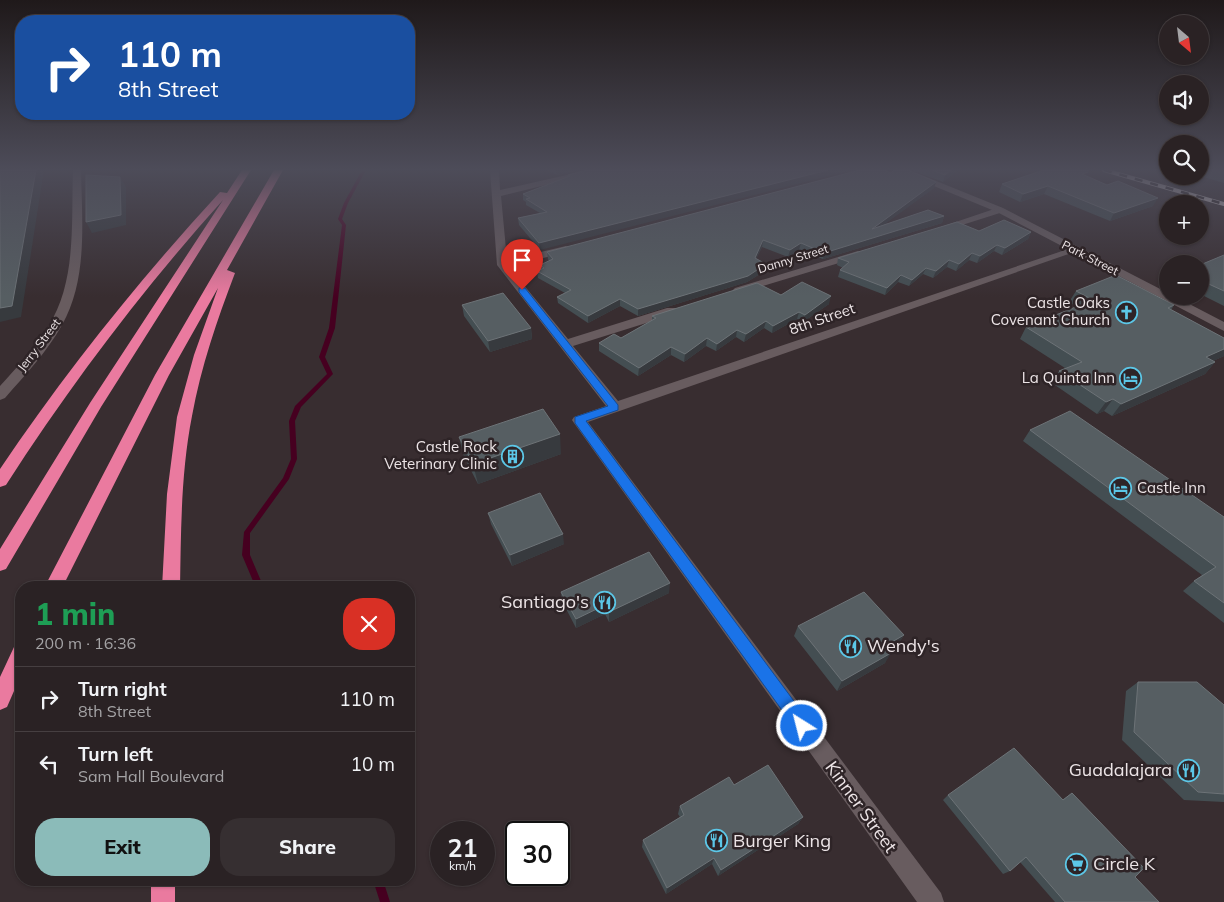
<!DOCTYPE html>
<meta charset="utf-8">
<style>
body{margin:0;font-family:Mulish,sans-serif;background:#362f31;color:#f1f3f6;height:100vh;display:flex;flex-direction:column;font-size:19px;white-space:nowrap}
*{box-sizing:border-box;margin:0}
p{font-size:16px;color:#a5a4a6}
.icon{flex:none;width:28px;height:28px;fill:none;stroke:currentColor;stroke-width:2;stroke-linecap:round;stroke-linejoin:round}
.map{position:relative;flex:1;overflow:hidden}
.drawer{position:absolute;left:15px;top:581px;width:400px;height:305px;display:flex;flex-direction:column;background:#2a2224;border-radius:20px;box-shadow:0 1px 4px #0004,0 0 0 1px #463f41}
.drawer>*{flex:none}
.hud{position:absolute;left:15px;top:15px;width:400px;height:105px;border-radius:20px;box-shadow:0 1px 4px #0004,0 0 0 1px #463f41;background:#1a4fa0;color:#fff;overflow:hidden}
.needle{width:32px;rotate:152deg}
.tools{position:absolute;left:1159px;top:15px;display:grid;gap:10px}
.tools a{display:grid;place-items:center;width:50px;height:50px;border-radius:50%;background:#2a2224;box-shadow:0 1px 4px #0004,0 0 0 1px #463f41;font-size:25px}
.speed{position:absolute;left:430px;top:821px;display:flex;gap:10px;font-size:25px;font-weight:700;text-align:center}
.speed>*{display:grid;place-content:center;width:65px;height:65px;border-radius:50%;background:#2a2224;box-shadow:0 1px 4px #0004,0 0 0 1px #463f41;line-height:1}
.speed small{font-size:12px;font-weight:400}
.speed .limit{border:2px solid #111;border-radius:8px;background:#fff;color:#111}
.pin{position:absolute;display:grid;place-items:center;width:42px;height:42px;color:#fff;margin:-51px -21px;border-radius:50% 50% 50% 0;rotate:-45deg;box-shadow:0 0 5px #0007}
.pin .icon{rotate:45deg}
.me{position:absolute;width:55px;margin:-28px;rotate:324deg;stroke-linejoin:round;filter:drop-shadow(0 0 4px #0008)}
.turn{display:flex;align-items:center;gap:18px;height:105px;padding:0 20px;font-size:22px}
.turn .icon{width:65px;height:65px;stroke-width:2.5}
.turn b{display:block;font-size:35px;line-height:42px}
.round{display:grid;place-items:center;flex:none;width:52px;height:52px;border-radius:20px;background:#362f31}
.summary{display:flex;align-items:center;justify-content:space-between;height:85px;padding:0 20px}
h1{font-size:30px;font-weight:800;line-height:38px;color:#1e9e55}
.cta{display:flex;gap:10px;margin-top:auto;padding:10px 20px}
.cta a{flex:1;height:58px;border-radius:20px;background:#8bbbb9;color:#111;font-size:20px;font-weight:800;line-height:58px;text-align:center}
.cta a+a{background:#362f31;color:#f1f3f6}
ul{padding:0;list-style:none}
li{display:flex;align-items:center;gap:15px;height:65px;padding:0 20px;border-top:1px solid #463f41}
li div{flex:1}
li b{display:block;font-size:19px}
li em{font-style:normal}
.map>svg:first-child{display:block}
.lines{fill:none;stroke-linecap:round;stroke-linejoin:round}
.stream{fill:#460020;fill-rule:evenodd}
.street{fill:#685c5f;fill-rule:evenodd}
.secondary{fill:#685c5f;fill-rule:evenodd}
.highway{fill:#ea7a9f;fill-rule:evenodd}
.rail-casing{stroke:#cfc6c9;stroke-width:4}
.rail{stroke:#2e2427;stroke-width:2.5;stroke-dasharray:8;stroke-linecap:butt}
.wall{fill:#444e52}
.shaded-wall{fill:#373a3e}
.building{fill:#565e62;stroke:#6d7377}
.route{fill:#1a73e8;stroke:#114b97}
.labels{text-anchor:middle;stroke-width:5;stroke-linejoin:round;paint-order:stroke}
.far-street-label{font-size:12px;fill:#ece4e6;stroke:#2e2427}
.poi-label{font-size:15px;fill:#ece4e6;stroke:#2e2427;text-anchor:end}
.street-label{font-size:15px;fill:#ece4e6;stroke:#2e2427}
.near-poi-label{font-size:18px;fill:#ece4e6;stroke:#2e2427;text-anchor:start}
.near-street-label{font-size:18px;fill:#ece4e6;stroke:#2e2427}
</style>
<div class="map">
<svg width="1224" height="902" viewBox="0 0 1224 902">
<rect width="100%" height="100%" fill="#382d30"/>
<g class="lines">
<path class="stream" d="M 362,170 L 366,170 L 348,203 L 342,219 L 346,225 L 335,328 L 325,357 L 333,374 L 301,407 L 295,421 L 297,459 L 289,479 L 250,533 L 250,555 L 264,588 L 256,588 L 242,555 L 244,532 L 283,478 L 291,459 L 289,421 L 295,406 L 327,374 L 319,357 L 329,328 L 342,225 L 338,219 L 344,203 Z
M 373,880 L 383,880 L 390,902 L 380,902 Z"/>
<path class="street" d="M 73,170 L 81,170 C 82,222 88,279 62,325 C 47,352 25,375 5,398 L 0,400 L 0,386 C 17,367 35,349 48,327 C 77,281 71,223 73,170 Z
M 490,170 L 499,170 L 500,190 L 589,170 L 607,170 L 501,196 L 507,260 L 566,246 L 571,249 L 570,251 L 509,267 L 568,339 L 667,308 L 675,308 L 677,311 L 675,314 L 573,346 L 618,401 L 1071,248 L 1079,248 L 1080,250 L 588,422 L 941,893 L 944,902 L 917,902 L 574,423 L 572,420 L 574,417 L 606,406 L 497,265 Z
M 1000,207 L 1005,210 L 1003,212 L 940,232 L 935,229 Z
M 858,251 L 863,254 L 862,256 L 743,292 L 735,292 L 733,290 L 735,288 Z"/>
<path class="secondary" d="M 895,170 L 909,170 L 1003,208 L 1168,293 L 1168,296 L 1174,296 L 1224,322 L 1224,331 L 997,212 Z"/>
<path class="highway" d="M 242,170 L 251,170 L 101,407 L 6,569 L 0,571 L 0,549 L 90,403 L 223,200 C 143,289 71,384 6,485 L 0,487 L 0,469 C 66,371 140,279 220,192 L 227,193 Z
M 274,170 L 283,170 L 227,270 L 235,273 C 217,320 201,367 192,416 C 181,472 181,530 180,588 L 162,588 L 167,494 L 177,417 L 194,355 L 218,288 L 169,375 L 62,588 L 44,588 L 155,375 Z
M 21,644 L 21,675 L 7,707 L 0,710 L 0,677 L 14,647 Z
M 151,880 L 175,880 L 175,902 L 151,902 Z"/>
<defs>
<path id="rail" d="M 1104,170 L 1224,204"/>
</defs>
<use href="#rail" class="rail-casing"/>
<use href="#rail" class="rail"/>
</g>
<path class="wall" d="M 547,170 L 578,170 L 557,175 Z
M 587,170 L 540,250 L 519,225 L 518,218 L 540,213 L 526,205 L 526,202 L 523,200 L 523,194 L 569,177 L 568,175 Z
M 911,170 L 958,170 L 943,182 Z
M 1200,170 L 1224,170 L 1224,183 L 1200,176 Z
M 891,173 L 936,182 L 934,188 L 884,224 L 944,216 L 942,223 L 823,259 L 799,250 L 788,257 L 762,247 L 756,259 L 766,264 L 765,271 L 747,282 L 638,316 L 620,306 L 588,323 L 558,303 L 557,297 L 565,293 L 538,278 L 537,271 L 540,269 L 540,265 L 549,261 L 548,259 L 547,252 Z
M 1086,176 L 1153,206 L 1110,221 L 1044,194 L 1020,202 L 999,192 L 1002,184 Z
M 979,231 L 1031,232 L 1028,239 L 1002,255 L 994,251 L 977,263 L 969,260 L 956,271 L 947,267 L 933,278 L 923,274 L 909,286 L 898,282 L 885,295 L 838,277 L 840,270 L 843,268 L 837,265 L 838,258 Z
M 1224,255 L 1224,306 L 1200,294 L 1200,265 Z
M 1076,291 L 1174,305 L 1171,310 L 1224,338 L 1224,356 L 1213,361 L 1215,362 L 1205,374 L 1112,416 L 1104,411 L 1097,414 L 1052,383 L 1059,371 L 1065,368 L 1020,339 L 1026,327 L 1077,307 L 1069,302 Z
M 781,295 L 829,304 L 803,322 L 797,319 L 772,333 L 764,328 L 744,342 L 736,337 L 716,351 L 706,346 L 684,362 L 671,355 L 638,376 L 599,351 L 599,343 L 621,338 L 652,320 L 652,316 Z
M 462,305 L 531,328 L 532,339 L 490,352 L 464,316 Z
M 1030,430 L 1224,517 L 1224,623 L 1183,591 L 1194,581 L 1202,575 L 1023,441 Z
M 459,437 L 561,454 L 478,484 L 464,457 Z
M 488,513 L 564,544 L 512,566 L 491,524 Z
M 561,592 L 669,593 L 609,622 L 605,614 L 576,628 L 562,601 Z
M 798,626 L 904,635 L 897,646 L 889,650 L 885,663 L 837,691 L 794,636 Z
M 1138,682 L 1224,705 L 1224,802 L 1184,800 L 1122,740 L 1126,691 Z
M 734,785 L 803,817 L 798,824 L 718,876 L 712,864 L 666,894 L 642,847 L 643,840 L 680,817 L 678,814 L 680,806 Z
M 1072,793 L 1135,877 L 1159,902 L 1055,902 L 1020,862 L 1010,871 L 1003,874 L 943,800 L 948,795 L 1062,800 Z"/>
<path class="shaded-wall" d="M 36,170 L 43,170 L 43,176 L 21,317 L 0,322 L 0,308 Z
M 556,170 L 578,170 L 557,175 Z
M 828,170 L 851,170 L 540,250 L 539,243 Z
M 951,170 L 958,170 L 943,182 L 945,175 Z
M 120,177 L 126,187 L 126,225 L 92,233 L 86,222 Z
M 936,182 L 934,188 L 870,235 L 872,229 Z
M 1048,186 L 1044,194 L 1020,202 L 1023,194 Z
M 1158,198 L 1153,206 L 1110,221 L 1114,213 Z
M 944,216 L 942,223 L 823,259 L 824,253 Z
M 1031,232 L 1028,239 L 1002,255 L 1005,248 Z
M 763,240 L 762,247 L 753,265 L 755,258 Z
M 801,243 L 799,250 L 788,257 L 790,250 Z
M 997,245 L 994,251 L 977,263 L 980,256 Z
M 972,253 L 969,260 L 956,271 L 959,264 Z
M 949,260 L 947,267 L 933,278 L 936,271 Z
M 766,264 L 765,271 L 747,282 L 638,316 L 638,309 Z
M 926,268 L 923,274 L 909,286 L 912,280 Z
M 901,275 L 898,282 L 885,295 L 887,288 Z
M 831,296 L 829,304 L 803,322 L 805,315 Z
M 620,299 L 620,306 L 588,323 L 588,316 Z
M 799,312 L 797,319 L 772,333 L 773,326 Z
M 766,321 L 764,328 L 744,342 L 746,334 Z
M 531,328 L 532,339 L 490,352 L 488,341 Z
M 737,330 L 736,337 L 716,351 L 717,344 Z
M 707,338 L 706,346 L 684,362 L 685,354 Z
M 671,347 L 671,355 L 638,376 L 639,368 Z
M 1224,349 L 1224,356 L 1196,369 L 1206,357 Z
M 1215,362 L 1205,374 L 1112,416 L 1121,404 Z
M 1113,399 L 1104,411 L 1097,414 L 1106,402 Z
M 560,434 L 561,454 L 478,484 L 473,464 Z
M 563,534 L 564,544 L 512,566 L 510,555 Z
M 670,583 L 669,593 L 609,622 L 609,612 Z
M 605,605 L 605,614 L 576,628 L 576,619 Z
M 904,635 L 897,646 L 879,656 L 885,646 Z
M 891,653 L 885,663 L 837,691 L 842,681 Z
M 803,817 L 798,824 L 718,876 L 721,870 Z
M 714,858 L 712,864 L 666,894 L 667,888 Z"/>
<path class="building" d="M 0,170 L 36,170 L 12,306 L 0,308 Z
M 587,170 L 828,170 L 539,243 L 518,218 L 547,212 L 526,199 L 530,198 L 523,194 L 570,176 L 568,175 Z
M 860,170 L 884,170 L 891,173 L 894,170 L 908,170 L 936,182 L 872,229 L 928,210 L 944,216 L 824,253 L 801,243 L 790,250 L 763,240 L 755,258 L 766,264 L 748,276 L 638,309 L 620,299 L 588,316 L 557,297 L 571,290 L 537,271 L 544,268 L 540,265 L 553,259 L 547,252 Z
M 932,170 L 951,170 L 945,175 Z
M 1044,170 L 1088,170 L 1088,172 L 1082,174 L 1107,185 L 1118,181 L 1158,198 L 1114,213 L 1048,186 L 1023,194 L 1002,184 Z
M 86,175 L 120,177 L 121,215 L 86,222 Z
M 1004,220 L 1031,232 L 1005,248 L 997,245 L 980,256 L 972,253 L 959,264 L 949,260 L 936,271 L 926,268 L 912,280 L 901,275 L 887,288 L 840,270 L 849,262 L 838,258 L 957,222 L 979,231 Z
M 1224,255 L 1224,291 L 1200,280 L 1200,265 Z
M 1116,275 L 1174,305 L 1168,308 L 1224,338 L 1224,349 L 1206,357 L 1215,362 L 1121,404 L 1113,399 L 1106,402 L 1059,371 L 1082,362 L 1026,327 L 1093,300 L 1076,291 Z
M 802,282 L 831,296 L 805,315 L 799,312 L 773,326 L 766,321 L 746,334 L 737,330 L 717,344 L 707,338 L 685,354 L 671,347 L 639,368 L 599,343 L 614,334 L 621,338 L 656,318 L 652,316 L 757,283 L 781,295 Z
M 503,293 L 531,328 L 488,341 L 462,305 Z
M 543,409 L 560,434 L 473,464 L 459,437 Z
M 1070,411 L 1224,517 L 1224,603 L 1194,581 L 1216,567 L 1030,430 Z
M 540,493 L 563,534 L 510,555 L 488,513 Z
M 649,552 L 670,583 L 609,612 L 605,605 L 576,619 L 561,592 Z
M 864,592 L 904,635 L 885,646 L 891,653 L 842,681 L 798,626 Z
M 1138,682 L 1197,682 L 1224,705 L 1224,794 L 1198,792 L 1134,732 Z
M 1014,748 L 1063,800 L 1072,793 L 1144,868 L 1135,877 L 1159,902 L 1065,902 L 1026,857 L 1010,871 L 948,795 Z
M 768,765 L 803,817 L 721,870 L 714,858 L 667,888 L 643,840 L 684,815 L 680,806 L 729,777 L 734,785 Z"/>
<linearGradient id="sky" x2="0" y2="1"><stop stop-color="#1f191a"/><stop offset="0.57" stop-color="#4d4c59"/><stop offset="1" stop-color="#4d4c59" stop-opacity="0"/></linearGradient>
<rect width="1224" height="297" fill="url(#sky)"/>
<path class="route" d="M 519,288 L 525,288 L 618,405 L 618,410 L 586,421 L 808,720 L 810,726 L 808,731 L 802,734 L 797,731 L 575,423 L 575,417 L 608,406 L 519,292 Z"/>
<defs>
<symbol id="church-ring" viewBox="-11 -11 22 22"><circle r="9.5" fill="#2e2427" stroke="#5cc7e7" stroke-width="1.5"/><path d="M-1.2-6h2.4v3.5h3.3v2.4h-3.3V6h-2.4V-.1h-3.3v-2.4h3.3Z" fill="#5cc7e7"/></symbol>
<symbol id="hotel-ring" viewBox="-11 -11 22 22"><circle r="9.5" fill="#2e2427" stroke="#5cc7e7" stroke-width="1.5"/><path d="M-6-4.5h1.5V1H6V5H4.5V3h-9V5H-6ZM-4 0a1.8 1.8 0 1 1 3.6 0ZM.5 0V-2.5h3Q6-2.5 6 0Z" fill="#5cc7e7"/></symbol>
<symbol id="building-ring" viewBox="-11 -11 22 22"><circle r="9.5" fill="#2e2427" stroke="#5cc7e7" stroke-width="1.5"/><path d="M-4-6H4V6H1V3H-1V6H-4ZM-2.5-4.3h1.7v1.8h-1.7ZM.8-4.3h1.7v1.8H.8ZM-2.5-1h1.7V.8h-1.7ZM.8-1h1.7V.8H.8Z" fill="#5cc7e7"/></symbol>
<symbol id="restaurant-ring" viewBox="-11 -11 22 22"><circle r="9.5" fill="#2e2427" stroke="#5cc7e7" stroke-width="1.5"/><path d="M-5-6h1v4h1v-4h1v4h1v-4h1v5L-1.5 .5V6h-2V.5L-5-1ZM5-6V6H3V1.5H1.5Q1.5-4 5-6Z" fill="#5cc7e7"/></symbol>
<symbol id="supermarket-ring" viewBox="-11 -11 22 22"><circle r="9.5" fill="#2e2427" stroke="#5cc7e7" stroke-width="1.5"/><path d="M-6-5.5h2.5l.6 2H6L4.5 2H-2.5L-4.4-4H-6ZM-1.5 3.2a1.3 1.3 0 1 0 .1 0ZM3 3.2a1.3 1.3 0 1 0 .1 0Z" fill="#5cc7e7"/></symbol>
</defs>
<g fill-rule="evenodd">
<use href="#church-ring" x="1114" y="300" width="25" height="25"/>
<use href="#hotel-ring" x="1118" y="366" width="25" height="25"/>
<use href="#building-ring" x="500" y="444" width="25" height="25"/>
<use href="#hotel-ring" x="1108" y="476" width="25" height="25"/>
<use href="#restaurant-ring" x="592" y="590" width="25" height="25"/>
<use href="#restaurant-ring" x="838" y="634" width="25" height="25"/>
<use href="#restaurant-ring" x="1176" y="758" width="25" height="25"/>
<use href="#restaurant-ring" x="704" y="828" width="25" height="25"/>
<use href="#supermarket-ring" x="1064" y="852" width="25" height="25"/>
</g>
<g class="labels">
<g class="far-street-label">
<text transform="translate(1090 258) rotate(27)" y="4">Park Street</text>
<text transform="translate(793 259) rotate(-17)" y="4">Danny Street</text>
<text transform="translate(39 345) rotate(-53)" y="4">Jerry Street</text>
</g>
<g class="poi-label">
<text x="1110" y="308">Castle Oaks<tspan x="1110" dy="17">Covenant Church</tspan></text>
<text x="1115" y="383">La Quinta Inn</text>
<text x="497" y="452">Castle Rock<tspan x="497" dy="17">Veterinary Clinic</tspan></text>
<text x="1137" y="493" text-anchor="start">Castle Inn</text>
</g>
<g class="street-label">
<text transform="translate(822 319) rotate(-19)" y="5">8th Street</text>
</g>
<g class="near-poi-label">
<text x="589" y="608" text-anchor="end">Santiago's</text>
<text x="867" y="652">Wendy's</text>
<text x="1172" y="776" text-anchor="end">Guadalajara</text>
<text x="733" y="847">Burger King</text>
<text x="1093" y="870">Circle K</text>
</g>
<g class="near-street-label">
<text transform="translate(861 807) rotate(54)" y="6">Kinner Street</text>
</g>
</g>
</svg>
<div class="tools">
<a><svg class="needle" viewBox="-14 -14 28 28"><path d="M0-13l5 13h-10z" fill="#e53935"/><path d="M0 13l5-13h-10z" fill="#a5a4a6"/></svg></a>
<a><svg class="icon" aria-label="sound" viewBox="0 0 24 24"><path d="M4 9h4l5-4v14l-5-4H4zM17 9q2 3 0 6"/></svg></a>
<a><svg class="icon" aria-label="search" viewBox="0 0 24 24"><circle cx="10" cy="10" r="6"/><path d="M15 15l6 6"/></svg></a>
<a>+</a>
<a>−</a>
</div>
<div class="speed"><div>21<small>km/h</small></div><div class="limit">30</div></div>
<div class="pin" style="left:522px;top:290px;background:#d93025"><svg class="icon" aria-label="arrive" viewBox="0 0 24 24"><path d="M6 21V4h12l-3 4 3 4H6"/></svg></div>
<svg class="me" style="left:802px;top:726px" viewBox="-20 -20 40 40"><circle r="17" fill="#1a73e8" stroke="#fff" stroke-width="3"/><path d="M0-11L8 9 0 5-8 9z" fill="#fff"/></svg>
<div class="hud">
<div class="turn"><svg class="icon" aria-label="right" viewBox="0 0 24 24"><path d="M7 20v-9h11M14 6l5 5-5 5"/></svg><div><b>110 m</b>8th Street</div></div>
</div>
<section class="drawer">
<div class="summary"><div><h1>1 min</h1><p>200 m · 16:36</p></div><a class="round" style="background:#d93025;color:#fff"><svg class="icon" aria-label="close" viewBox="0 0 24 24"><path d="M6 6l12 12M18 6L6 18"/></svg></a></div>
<ul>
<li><svg class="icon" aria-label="right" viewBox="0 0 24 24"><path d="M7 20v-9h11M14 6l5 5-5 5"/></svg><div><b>Turn right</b><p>8th Street</p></div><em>110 m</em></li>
<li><svg class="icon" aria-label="left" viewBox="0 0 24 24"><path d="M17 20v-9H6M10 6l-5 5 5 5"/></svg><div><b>Turn left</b><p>Sam Hall Boulevard</p></div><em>10 m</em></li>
</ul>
<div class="cta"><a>Exit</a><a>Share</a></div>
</section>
</div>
